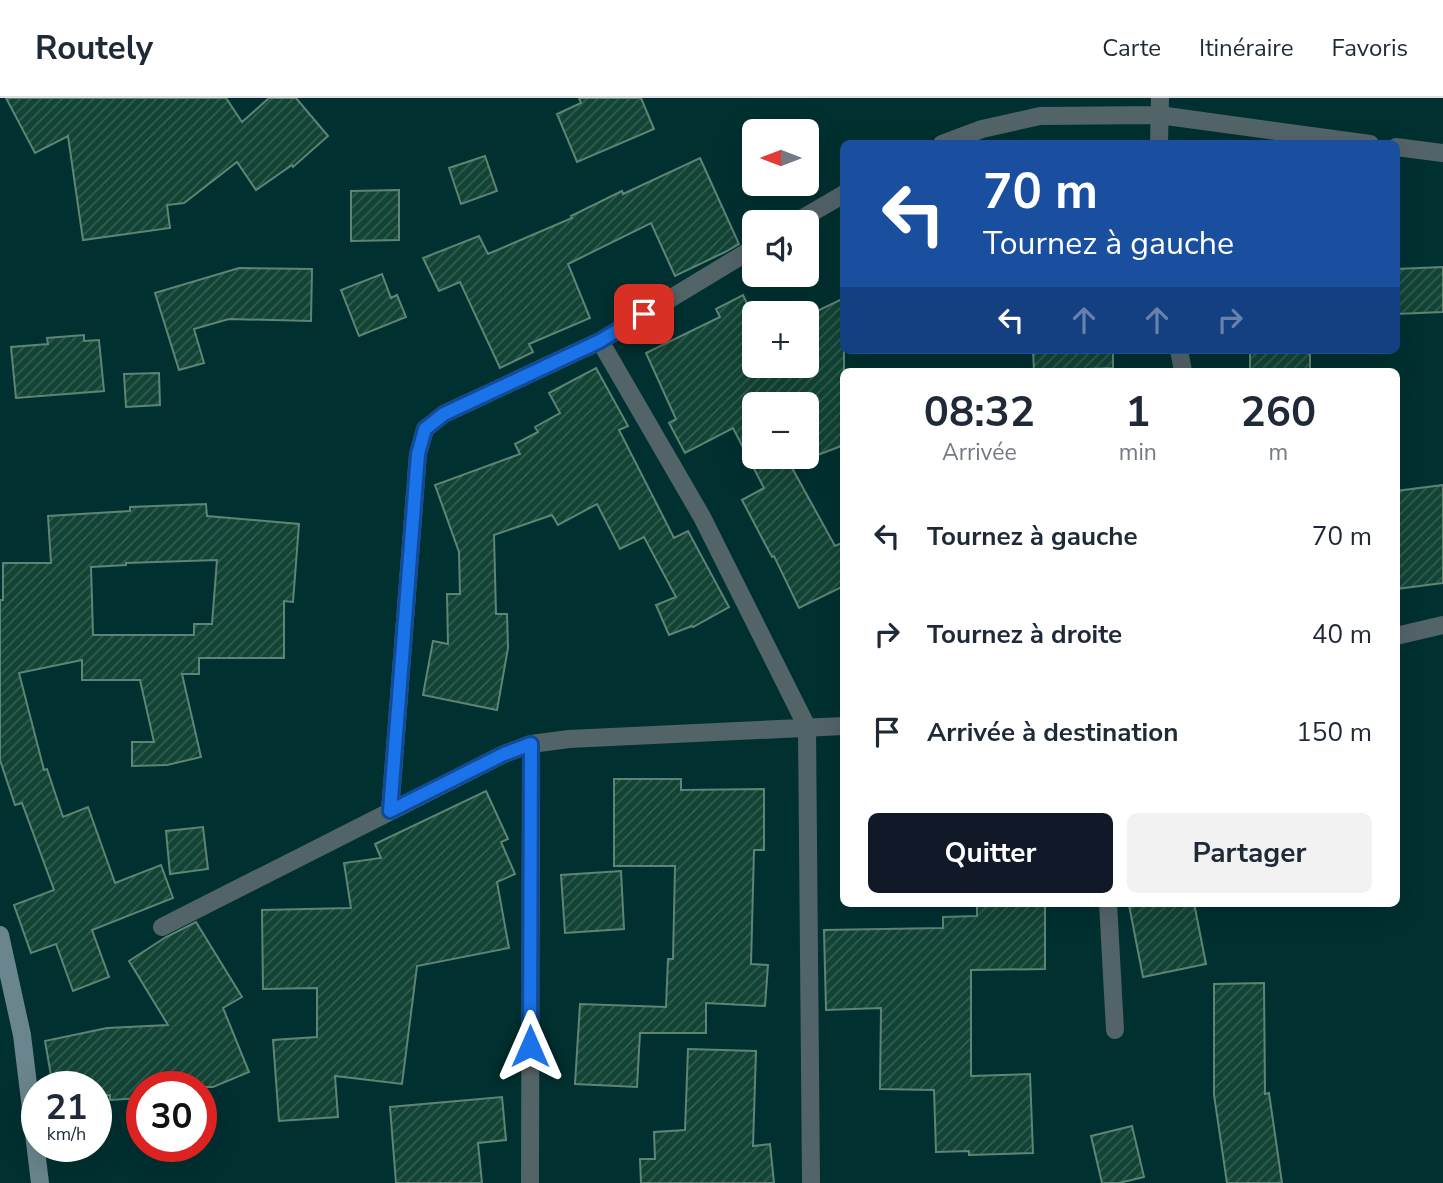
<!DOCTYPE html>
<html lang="fr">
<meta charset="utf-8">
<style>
body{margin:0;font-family:"Nunito Sans",sans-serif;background:#f2f2f3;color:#1f2937;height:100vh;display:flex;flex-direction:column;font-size:26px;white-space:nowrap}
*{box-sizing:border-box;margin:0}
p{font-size:23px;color:#747a83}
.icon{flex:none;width:38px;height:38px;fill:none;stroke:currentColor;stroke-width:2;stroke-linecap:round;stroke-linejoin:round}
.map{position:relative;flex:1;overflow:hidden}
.sheet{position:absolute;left:840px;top:270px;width:560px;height:539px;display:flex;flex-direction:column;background:#fff;border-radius:10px;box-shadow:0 7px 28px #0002}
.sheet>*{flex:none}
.hud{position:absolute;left:840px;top:42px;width:560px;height:214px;border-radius:10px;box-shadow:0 7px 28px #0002;background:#1a4fa0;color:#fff;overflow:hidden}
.needle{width:46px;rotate:270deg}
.controls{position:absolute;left:742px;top:21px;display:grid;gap:14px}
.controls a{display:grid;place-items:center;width:77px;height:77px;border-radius:10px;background:#fff;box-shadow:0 7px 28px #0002;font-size:35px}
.speed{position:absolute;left:21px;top:973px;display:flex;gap:14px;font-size:35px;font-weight:700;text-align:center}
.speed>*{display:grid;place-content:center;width:91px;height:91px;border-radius:50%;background:#fff;box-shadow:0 7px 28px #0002;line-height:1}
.speed small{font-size:18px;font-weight:400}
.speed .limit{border:10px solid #d22;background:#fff;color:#111}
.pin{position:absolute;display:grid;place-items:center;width:60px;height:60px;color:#fff;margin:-30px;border-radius:14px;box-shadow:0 4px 10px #0006}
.me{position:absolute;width:77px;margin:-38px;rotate:0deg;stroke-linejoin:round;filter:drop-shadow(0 0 5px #0008)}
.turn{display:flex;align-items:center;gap:24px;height:147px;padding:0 28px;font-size:32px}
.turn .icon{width:91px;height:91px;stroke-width:2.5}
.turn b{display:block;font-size:49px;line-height:60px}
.lanes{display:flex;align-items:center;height:66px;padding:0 28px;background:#0003;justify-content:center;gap:35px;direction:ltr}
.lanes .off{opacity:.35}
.eta{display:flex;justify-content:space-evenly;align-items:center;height:119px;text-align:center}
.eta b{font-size:42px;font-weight:700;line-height:49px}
.primary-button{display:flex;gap:14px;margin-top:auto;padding:14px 28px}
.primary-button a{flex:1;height:80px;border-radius:10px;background:#111827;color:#fff;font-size:28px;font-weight:700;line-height:80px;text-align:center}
.primary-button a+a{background:#f2f2f3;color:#1f2937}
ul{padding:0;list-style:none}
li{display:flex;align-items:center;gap:21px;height:98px;padding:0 28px}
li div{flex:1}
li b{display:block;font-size:26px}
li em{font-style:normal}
header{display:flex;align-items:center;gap:42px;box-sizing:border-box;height:98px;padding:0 35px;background:#fff;border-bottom:2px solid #e0e1e3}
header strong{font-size:33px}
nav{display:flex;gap:38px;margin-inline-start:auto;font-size:24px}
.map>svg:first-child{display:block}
.building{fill:url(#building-hatch);stroke:#5e8475;stroke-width:2;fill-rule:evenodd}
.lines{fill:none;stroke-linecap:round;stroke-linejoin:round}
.street{stroke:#536469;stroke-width:18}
.secondary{stroke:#6a858d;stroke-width:18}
.route-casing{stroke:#114b97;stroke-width:18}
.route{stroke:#1a73e8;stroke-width:12}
</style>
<header>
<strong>Routely</strong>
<nav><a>Carte</a><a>Itinéraire</a><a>Favoris</a></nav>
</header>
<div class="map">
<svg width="1443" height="1085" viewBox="0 0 1443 1085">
<defs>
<pattern id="building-hatch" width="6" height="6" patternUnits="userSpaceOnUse" patternTransform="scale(1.75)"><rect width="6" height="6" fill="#124435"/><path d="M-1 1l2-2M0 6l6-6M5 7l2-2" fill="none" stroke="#335e52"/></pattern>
</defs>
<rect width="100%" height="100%" fill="#003030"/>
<path class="building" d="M 6,0 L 226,0 L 242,24 L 269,0 L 296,0 L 328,38 L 293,69 L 292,67 L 256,92 L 237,64 L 184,105 L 167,107 L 170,130 L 83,142 L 68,38 L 35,55 Z
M 579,0 L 641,0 L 654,31 L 577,64 L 557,16 L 581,5 Z
M 485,58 L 497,93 L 461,106 L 449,70 Z
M 700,60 L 739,146 L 725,154 L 675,178 L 651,125 L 568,166 L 590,220 L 529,246 L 533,254 L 500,270 L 460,184 L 439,193 L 423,160 L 479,138 L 488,156 L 572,120 L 571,118 L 622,93 L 623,96 Z
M 399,92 L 399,142 L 351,143 L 351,93 Z
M 1443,169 L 1443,214 L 1396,216 L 1396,171 Z
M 239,170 L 312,171 L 311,223 L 229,221 L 194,231 L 204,265 L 179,272 L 155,195 Z
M 382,176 L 391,200 L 397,197 L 406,219 L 359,238 L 341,192 Z
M 743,197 L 754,220 L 754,268 L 807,268 L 807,218 L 844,200 L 844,347 L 807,361 L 807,306 L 754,306 L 754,359 L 786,359 L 835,448 L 844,444 L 844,488 L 799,510 L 774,458 L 772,459 L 742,402 L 764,390 L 733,330 L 685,355 L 669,325 L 676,321 L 646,255 L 720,219 L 716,211 Z
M 84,237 L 84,243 L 99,242 L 104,293 L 16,300 L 11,249 L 48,246 L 47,240 Z
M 1033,252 L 1113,252 L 1113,270 L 1034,273 Z
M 1250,252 L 1310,252 L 1310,273 L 1250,273 Z
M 596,270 L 628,328 L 619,332 L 674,440 L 688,433 L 729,509 L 693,529 L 692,528 L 669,537 L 656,507 L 676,499 L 644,439 L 620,451 L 597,406 L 558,427 L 552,417 L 494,437 L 496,516 L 507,516 L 508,550 L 497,612 L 423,597 L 433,543 L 448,546 L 447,496 L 460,496 L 459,454 L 435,387 L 520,356 L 515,346 L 538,334 L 535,329 L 560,315 L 549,295 Z
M 159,275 L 160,307 L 126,309 L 124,276 Z
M 1443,387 L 1443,485 L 1396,491 L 1396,393 Z
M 206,406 L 207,418 L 299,426 L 293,504 L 284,503 L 284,560 L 199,560 L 199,576 L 182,576 L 201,659 L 167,667 L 132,668 L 132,644 L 154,644 L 140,582 L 82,582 L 82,562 L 19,575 L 44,672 L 47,671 L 63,719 L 88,709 L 115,785 L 161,767 L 173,800 L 92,832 L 109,879 L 73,893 L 56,846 L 31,855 L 14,807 L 54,792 L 22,705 L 15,707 L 0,662 L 0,502 L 3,502 L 3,465 L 51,465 L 48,418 L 130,413 L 130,409 ZM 217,462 L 212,526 L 194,526 L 194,537 L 93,537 L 91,469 L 126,467 L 126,465 Z
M 614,681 L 681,681 L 681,692 L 764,691 L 764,752 L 754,752 L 751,866 L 768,867 L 765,908 L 706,905 L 706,935 L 640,935 L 637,989 L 575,986 L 580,906 L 666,909 L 668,861 L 673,861 L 675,768 L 614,768 Z
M 486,693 L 508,741 L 501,744 L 515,776 L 497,784 L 509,850 L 417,868 L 402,986 L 335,978 L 338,1019 L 279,1023 L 273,942 L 317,939 L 317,890 L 263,891 L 262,812 L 351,810 L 344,765 L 381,760 L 375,746 Z
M 203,729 L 208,771 L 170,776 L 166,733 Z
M 621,773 L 624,831 L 565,835 L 561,777 Z
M 1141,805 L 1194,805 L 1206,866 L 1143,879 L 1129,807 Z
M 1045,806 L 1045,871 L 971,872 L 971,978 L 1030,976 L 1033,1055 L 969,1057 L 969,1053 L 936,1054 L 934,992 L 880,991 L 881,910 L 826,912 L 824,832 L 943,830 L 943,819 L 977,818 L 977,807 Z
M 196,824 L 242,899 L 223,910 L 249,974 L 213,989 L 142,989 L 142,1000 L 110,1002 L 110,997 L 96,999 L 96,989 L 53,989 L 45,943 L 107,930 L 168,927 L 129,863 L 166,839 Z
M 1264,885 L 1265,996 L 1269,995 L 1282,1085 L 1227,1085 L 1214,997 L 1214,886 Z
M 688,951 L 756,953 L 753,1048 L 770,1046 L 774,1085 L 641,1085 L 640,1061 L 655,1061 L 654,1034 L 685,1032 Z
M 502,999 L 506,1042 L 478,1045 L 482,1085 L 396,1085 L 390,1009 Z
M 1132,1028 L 1144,1079 L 1119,1085 L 1102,1085 L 1091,1038 Z"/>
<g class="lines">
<path class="street" d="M 942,46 L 982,31 L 1040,18 L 1159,17 L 1370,46
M 1159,46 L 1160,0
M 1396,49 L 1443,55
M 796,124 L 844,96
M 600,243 L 702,419 L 807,629 L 811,1085
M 1179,252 L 1183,273
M 1396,538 L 1443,527
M 390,713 L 418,356 L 425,331 L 444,316 L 600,243 L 754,150
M 1108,805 L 1115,932
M 162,829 L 504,656 L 531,646 L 569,641 L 844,628
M 530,1085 L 531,646"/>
<path class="secondary" d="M 0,837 L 22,937 L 40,1085"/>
</g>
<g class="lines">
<defs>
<path id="route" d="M 530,948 L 531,646 L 504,656 L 390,713 L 418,356 L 425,331 L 444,316 L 600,243 L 644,216"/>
</defs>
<use href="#route" class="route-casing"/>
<use href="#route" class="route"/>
</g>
</svg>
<div class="controls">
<a><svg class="needle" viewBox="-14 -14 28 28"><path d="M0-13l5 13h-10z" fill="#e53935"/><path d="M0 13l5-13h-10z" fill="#747a83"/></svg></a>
<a><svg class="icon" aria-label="sound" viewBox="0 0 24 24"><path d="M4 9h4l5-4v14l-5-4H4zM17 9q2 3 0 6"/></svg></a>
<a>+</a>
<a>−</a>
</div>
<div class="speed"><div>21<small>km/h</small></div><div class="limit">30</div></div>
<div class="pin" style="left:644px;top:216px;background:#d93025"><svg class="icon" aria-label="arrive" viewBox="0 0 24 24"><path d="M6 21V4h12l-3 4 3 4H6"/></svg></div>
<svg class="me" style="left:530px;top:948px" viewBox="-20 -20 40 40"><path d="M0-17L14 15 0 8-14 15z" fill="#1a73e8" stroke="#fff" stroke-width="4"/></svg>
<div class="hud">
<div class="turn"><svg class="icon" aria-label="left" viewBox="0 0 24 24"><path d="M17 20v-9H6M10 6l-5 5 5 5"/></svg><div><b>70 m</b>Tournez à gauche</div></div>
<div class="lanes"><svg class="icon" aria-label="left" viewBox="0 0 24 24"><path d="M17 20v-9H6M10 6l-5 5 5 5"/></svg><svg class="icon off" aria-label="ahead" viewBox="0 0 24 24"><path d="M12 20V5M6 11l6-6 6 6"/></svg><svg class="icon off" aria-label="ahead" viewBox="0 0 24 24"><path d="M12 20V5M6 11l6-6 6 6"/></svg><svg class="icon off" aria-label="right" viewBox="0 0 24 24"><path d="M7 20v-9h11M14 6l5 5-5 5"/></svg></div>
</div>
<section class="sheet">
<div class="eta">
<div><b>08:32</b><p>Arrivée</p></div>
<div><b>1</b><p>min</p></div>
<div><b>260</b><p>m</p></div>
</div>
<ul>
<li><svg class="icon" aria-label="left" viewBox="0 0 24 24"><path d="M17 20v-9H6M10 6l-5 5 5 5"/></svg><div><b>Tournez à gauche</b></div><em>70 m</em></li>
<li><svg class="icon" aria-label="right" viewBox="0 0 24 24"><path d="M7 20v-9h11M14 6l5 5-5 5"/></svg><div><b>Tournez à droite</b></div><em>40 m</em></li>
<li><svg class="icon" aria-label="arrive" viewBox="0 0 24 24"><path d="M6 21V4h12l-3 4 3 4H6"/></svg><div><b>Arrivée à destination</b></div><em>150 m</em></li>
</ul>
<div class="primary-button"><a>Quitter</a><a>Partager</a></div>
</section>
</div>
